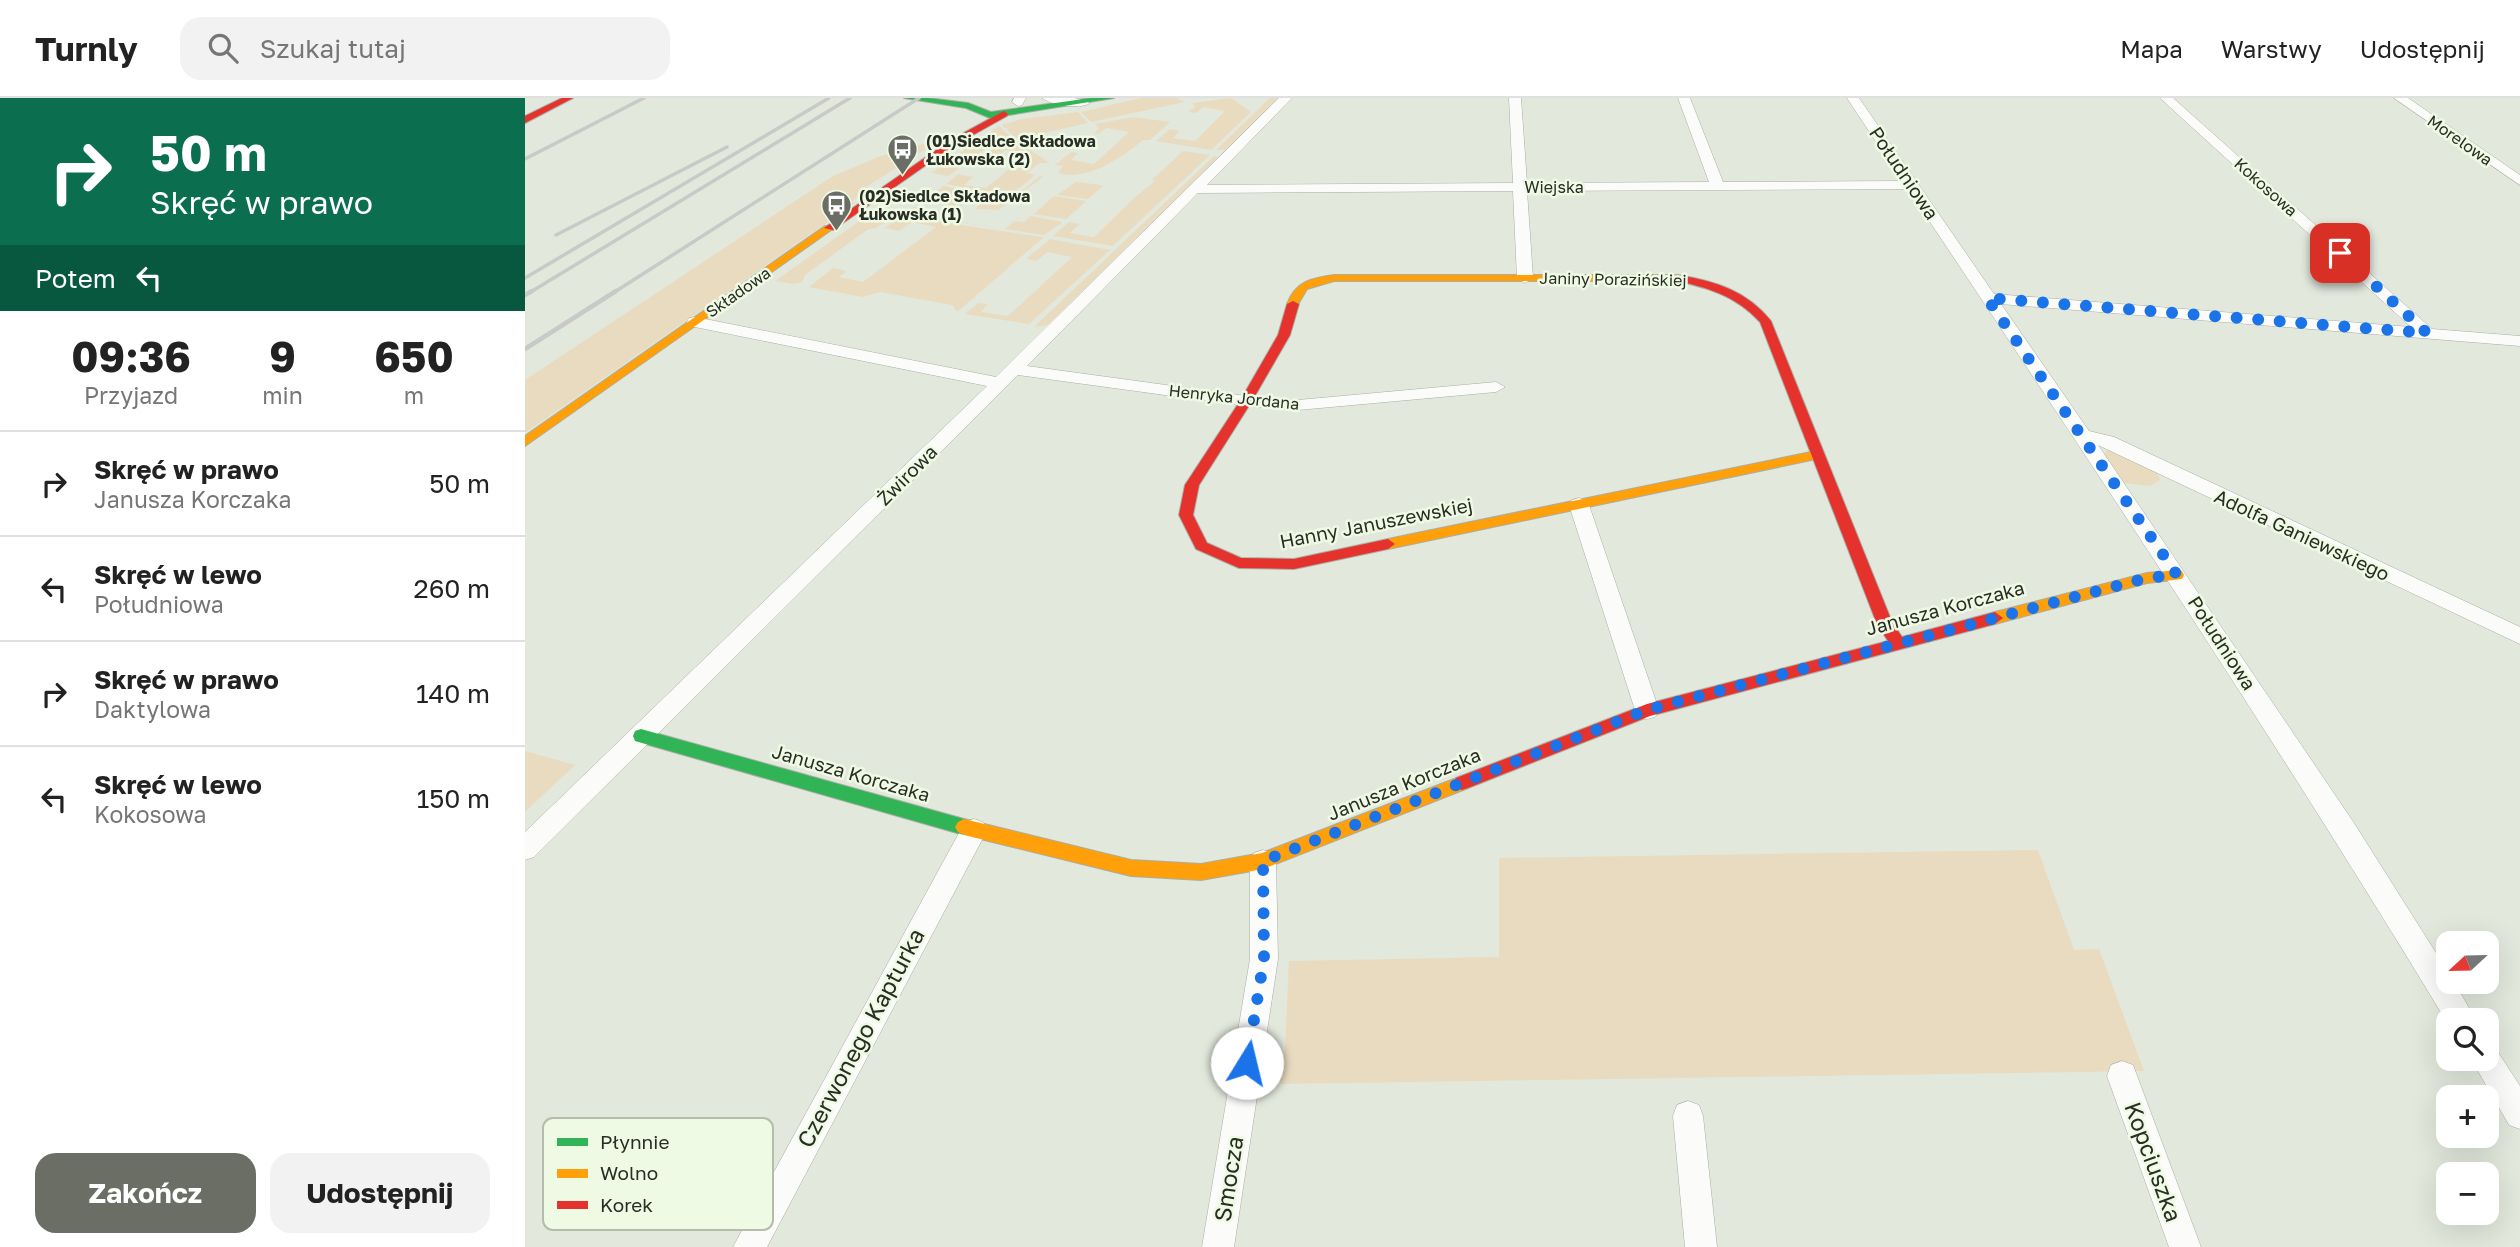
<!DOCTYPE html>
<html lang="pl">
<meta charset="utf-8">
<style>
body{margin:0;font-family:"Golos Text",sans-serif;background:#f2f2f2;color:#222;height:100vh;display:flex;flex-direction:column;font-size:26px;white-space:nowrap}
*{box-sizing:border-box;margin:0}
p{font-size:23px;color:#767676}
.icon{flex:none;width:38px;height:38px;fill:none;stroke:currentColor;stroke-width:2;stroke-linecap:round;stroke-linejoin:round}
.map{position:relative;flex:1;overflow:hidden}
.details{display:flex;flex-direction:column;background:#fff;width:525px}
.details>*{flex:none}
.guide{background:#0b6e4f;color:#fff;overflow:hidden}
.needle{width:46px;rotate:248deg}
.buttons{position:absolute;left:1911px;top:833px;display:grid;gap:14px}
.buttons a{display:grid;place-items:center;width:63px;height:63px;border-radius:14px;background:#fff;box-shadow:0 7px 28px #0002;font-size:35px}
.pin{position:absolute;display:grid;place-items:center;width:60px;height:60px;color:#fff;margin:-30px;border-radius:14px;box-shadow:0 4px 10px #0006}
.me{position:absolute;width:77px;margin:-38px;rotate:9deg;stroke-linejoin:round;filter:drop-shadow(0 0 5px #0008)}
.turn{display:flex;align-items:center;gap:24px;height:147px;padding:0 35px;font-size:32px}
.turn .icon{width:91px;height:91px;stroke-width:2.5}
.turn b{display:block;font-size:49px;line-height:60px}
.then{display:flex;align-items:center;height:66px;padding:0 35px;background:#0003;gap:14px;font-size:26px}
.eta{display:flex;justify-content:space-evenly;align-items:center;height:119px;text-align:center}
.eta b{font-size:42px;font-weight:700;line-height:49px}
.cta{display:flex;gap:14px;margin-top:auto;padding:14px 35px}
.cta a{flex:1;height:80px;border-radius:21px;background:#6a6e65;color:#fff;font-size:28px;font-weight:700;line-height:80px;text-align:center}
.cta a+a{background:#f2f2f2;color:#222}
ul{padding:0;list-style:none}
li{display:flex;align-items:center;gap:21px;height:105px;padding:0 35px;border-top:2px solid #e0e0e0}
li div{flex:1}
li b{display:block;font-size:26px}
li em{font-style:normal}
header{display:flex;align-items:center;gap:42px;box-sizing:border-box;height:98px;padding:0 35px;background:#fff;border-bottom:2px solid #e0e0e0}
header strong{font-size:33px}
nav{display:flex;gap:38px;margin-inline-start:auto;font-size:24px}
.search{width:490px;height:63px;background:#f2f2f2;display:flex;align-items:center;gap:18px;box-sizing:border-box;padding:0 24px;border-radius:21px;color:#767676;font-size:26px}
main{display:flex;flex:1;min-height:0}
.map>svg:first-child{display:block}
.green{fill:#e9dbc0}
.lines{fill:none;stroke-linecap:round;stroke-linejoin:round}
.street-casing{stroke:#a9aea4;stroke-width:1}
.fast-casing{stroke:#a9aea4;stroke-width:2}
.slow-casing{stroke:#a9aea4;stroke-width:2}
.jam-casing{stroke:#a9aea4;stroke-width:2}
.street{fill:#fbfcfa;fill-rule:evenodd}
.fast{fill:#30b455;fill-rule:evenodd}
.slow{fill:#ff9f0a;fill-rule:evenodd}
.jam{fill:#e5322d;fill-rule:evenodd}
.rail-far1{stroke:#c9cac8;stroke-width:3.5}
.rail{stroke:#c9cac8;stroke-width:4.5}
.route{stroke:#1a73e8;stroke-width:12;stroke-dasharray:0 21.6}
.labels{text-anchor:middle;stroke-width:5;stroke-linejoin:round;paint-order:stroke}
.far-street-label{font-size:16px;fill:#292d25;stroke:#effae4}
.far-poi-label{font-size:16px;font-weight:bold;fill:#292d25;stroke:#effae4;text-anchor:start}
.street-label{font-size:19px;fill:#292d25;stroke:#effae4}
.near-street-label{font-size:23px;fill:#292d25;stroke:#effae4}
.key{fill:#effae4;stroke:#b4bcab;stroke-width:2}
.key-label{font-size:19px;fill:#292d25}
</style>
<header>
<strong>Turnly</strong>
<div class="search"><svg class="icon" aria-label="search" viewBox="0 0 24 24"><circle cx="10" cy="10" r="6"/><path d="M15 15l6 6"/></svg>Szukaj tutaj</div>
<nav><a>Mapa</a><a>Warstwy</a><a>Udostępnij</a></nav>
</header>
<main>
<section class="details">
<div class="guide">
<div class="turn"><svg class="icon" aria-label="right" viewBox="0 0 24 24"><path d="M7 20v-9h11M14 6l5 5-5 5"/></svg><div><b>50 m</b>Skręć w prawo</div></div>
<div class="then">Potem<svg class="icon" aria-label="left" viewBox="0 0 24 24"><path d="M17 20v-9H6M10 6l-5 5 5 5"/></svg></div>
</div>
<div class="eta">
<div><b>09:36</b><p>Przyjazd</p></div>
<div><b>9</b><p>min</p></div>
<div><b>650</b><p>m</p></div>
</div>
<ul>
<li><svg class="icon" aria-label="right" viewBox="0 0 24 24"><path d="M7 20v-9h11M14 6l5 5-5 5"/></svg><div><b>Skręć w prawo</b><p>Janusza Korczaka</p></div><em>50 m</em></li>
<li><svg class="icon" aria-label="left" viewBox="0 0 24 24"><path d="M17 20v-9H6M10 6l-5 5 5 5"/></svg><div><b>Skręć w lewo</b><p>Południowa</p></div><em>260 m</em></li>
<li><svg class="icon" aria-label="right" viewBox="0 0 24 24"><path d="M7 20v-9h11M14 6l5 5-5 5"/></svg><div><b>Skręć w prawo</b><p>Daktylowa</p></div><em>140 m</em></li>
<li><svg class="icon" aria-label="left" viewBox="0 0 24 24"><path d="M17 20v-9H6M10 6l-5 5 5 5"/></svg><div><b>Skręć w lewo</b><p>Kokosowa</p></div><em>150 m</em></li>
</ul>
<div class="cta"><a>Zakończ</a><a>Udostępnij</a></div>
</section>
<div class="map">
<svg width="1995" height="1149" viewBox="0 0 1995 1149">
<rect width="100%" height="100%" fill="#e2e8dc"/>
<path class="green" d="M 616,0 L 652,0 L 660,4 L 566,24 L 556,14 Z
M 706,0 L 726,14 L 686,52 L 631,43 L 645,31 L 655,33 L 648,40 L 670,43 L 700,13 L 678,9 L 671,15 L 663,14 L 670,9 L 668,5 Z
M 745,0 L 752,0 L 700,52 L 691,52 Z
M 553,14 L 563,25 L 492,41 L 482,32 L 485,29 L 480,30 L 477,27 L 497,21 Z
M 608,19 L 645,24 L 625,42 L 618,42 C 595,61 563,83 533,75 L 538,68 L 530,67 L 546,54 L 553,55 L 546,62 L 569,66 L 604,34 L 582,30 L 573,36 L 569,35 L 574,31 L 570,26 Z
M 474,28 L 489,42 L 467,46 L 423,78 L 406,75 Z
M 418,40 L 344,87 L 327,104 L 330,105 L 0,335 L 0,282 L 308,78 L 353,59 Z
M 491,43 L 525,65 L 515,65 L 501,75 L 510,77 L 486,97 L 421,86 L 433,76 L 448,79 L 439,87 L 461,90 L 502,56 L 480,52 L 473,58 L 461,56 L 473,47 Z
M 658,53 L 685,57 L 588,148 L 528,138 L 544,124 L 555,126 L 545,135 L 569,139 L 609,100 L 630,83 L 627,82 Z
M 689,58 L 693,59 L 523,227 L 509,229 Z
M 515,78 L 518,79 L 473,112 L 450,111 L 456,105 L 440,103 L 435,109 L 400,103 L 418,88 L 479,99 L 473,104 L 481,106 Z
M 551,84 L 577,87 L 578,88 L 563,101 L 532,97 Z
M 529,98 L 561,103 L 541,121 L 509,116 Z
M 389,109 L 404,112 L 410,120 L 480,131 L 489,123 L 499,124 L 505,118 L 538,124 L 519,137 L 379,116 Z
M 347,114 L 370,117 L 351,130 L 342,132 L 280,177 L 277,184 L 269,186 L 250,183 Z
M 376,118 L 517,139 L 518,140 L 432,214 L 427,207 L 355,194 L 337,199 L 284,189 L 308,170 L 322,173 L 314,179 L 338,184 L 411,129 L 387,124 L 374,133 L 360,130 Z
M 525,141 L 585,152 L 504,226 L 440,216 L 453,205 L 463,206 L 456,214 L 483,218 L 547,159 L 522,154 L 512,163 L 501,161 Z
M 1584,351 L 1632,374 L 1635,382 L 1625,388 L 1599,385 L 1578,356 Z
M 0,653 L 50,667 L 0,714 Z
M 1513,752 L 1549,852 L 1574,851 L 1619,973 L 754,986 L 760,951 L 764,863 L 974,859 L 974,760 Z"/>
<g class="lines">
<defs>
<path id="street" d="M 489,0 L 501,0 L 497,7 L 493,8 L 487,4 Z
M 517,0 L 550,0 L 565,5 C 555,12 526,7 517,0 Z
M 754,0 L 767,0 L 682,87 L 988,85 L 984,0 L 996,0 L 1002,85 L 1184,84 L 1153,0 L 1165,0 L 1198,84 L 1377,83 L 1322,0 L 1334,0 L 1469,196 L 1886,229 L 1635,0 L 1648,0 L 1907,231 L 1995,238 L 1995,248 L 1476,206 L 1564,333 L 1589,339 L 1995,529 L 1995,546 L 1573,347 L 1829,725 L 1923,874 L 1923,884 L 1929,884 L 1951,922 L 1923,922 L 1923,926 C 1751,642 1566,365 1383,91 L 1002,93 L 1008,180 L 1000,185 L 992,180 L 988,93 L 673,95 L 502,268 L 721,298 L 773,302 L 971,284 L 980,289 L 971,294 L 773,312 L 721,308 L 493,277 L 9,759 L 0,762 L 0,734 L 462,288 L 170,229 L 164,228 L 162,224 L 164,220 L 170,219 L 471,279 Z
M 1869,0 L 1883,0 L 1995,77 L 1995,87 Z
M 1054,400 L 1061,402 L 1064,407 L 1134,612 L 1130,619 L 1122,621 L 1114,619 L 1110,612 L 1044,407 L 1047,402 Z
M 449,721 L 458,724 L 462,732 L 458,740 L 242,1149 L 208,1149 L 440,724 Z
M 738,752 L 747,755 L 751,763 L 753,861 L 709,1149 L 677,1149 L 725,861 L 725,763 L 729,755 Z
M 1962,947 L 1971,951 L 1995,988 L 1995,1031 L 1984,1027 L 1946,961 L 1962,961 Z
M 1597,963 L 1608,967 L 1676,1149 L 1644,1149 L 1582,978 L 1586,967 Z
M 1163,1003 L 1174,1007 L 1178,1018 L 1192,1149 L 1160,1149 L 1148,1018 L 1152,1007 Z"/>
<path id="fast" d="M 379,0 L 403,0 L 443,5 L 466,14 L 566,0 L 589,0 L 465,20 L 441,10 Z
M 116,631 L 439,721 L 445,724 L 448,729 L 445,734 L 439,737 L 110,643 L 108,638 L 110,633 Z"/>
<path id="slow" d="M 300,128 L 309,130 L 0,348 L 0,338 Z
M 809,177 L 1153,177 L 1158,180 L 1153,183 L 809,183 L 782,191 L 772,208 L 762,206 C 771,183 787,180 809,177 Z
M 1291,353 L 1296,354 L 1296,360 L 863,451 L 856,446 L 863,441 Z
M 1652,472 L 1657,473 L 1659,477 L 1657,481 L 1622,485 L 1470,526 L 1462,520 L 1470,514 L 1622,475 Z
M 937,678 L 943,680 L 946,685 L 943,690 L 738,771 L 676,782 L 606,778 L 439,737 L 433,734 L 430,729 L 433,724 L 439,721 L 606,762 L 676,766 L 737,755 Z"/>
<path id="jam" d="M 37,0 L 48,0 L 0,25 L 0,18 Z
M 479,13 L 483,16 L 482,18 L 430,47 L 308,132 L 299,130 L 424,43 Z
M 1153,177 C 1190,183 1222,193 1246,223 L 1367,524 L 1377,539 L 1470,514 L 1478,520 L 1470,526 L 1125,618 L 943,690 L 937,692 L 931,690 L 928,685 L 931,680 L 1122,606 L 1363,543 L 1352,526 L 1235,224 C 1210,197 1183,190 1149,182 L 1149,178 Z
M 768,203 L 774,206 L 765,237 L 727,303 L 674,387 L 668,417 L 682,445 L 716,460 L 769,461 L 863,441 L 870,446 L 863,451 L 769,471 L 714,470 L 671,451 L 654,417 L 660,387 L 715,303 L 753,237 L 762,206 Z"/>
</defs>
<use href="#street" class="street-casing"/>
<use href="#fast" class="fast-casing"/>
<use href="#slow" class="slow-casing"/>
<use href="#jam" class="jam-casing"/>
<use href="#street" class="street"/>
<use href="#fast" class="fast"/>
<use href="#slow" class="slow"/>
<use href="#jam" class="jam"/>
<path class="rail-far1" d="M 0,61 L 119,0
M 31,137 L 202,49
M 0,180 L 304,0
M 4,195 L 325,0
M 88,195 L 394,0"/>
<path class="rail" d="M 0,197 L 7,193
M 0,251 L 91,193"/>
</g>
<g class="lines">
<path class="route" d="M 722,965 L 739,860 L 738,763 L 1122,612 L 1622,480 L 1652,477 L 1462,200 L 1902,235 L 1815,155"/>
</g>
<defs>
<symbol id="bus-pin" viewBox="-11 -11 22 30"><path d="M0 17L-7.5 6A9.5 9.5 0 1 1 7.5 6Z" fill="#6a6e65" stroke="#effae4"/><path d="M-5-6H5V4H4V6H2V4H-2V6H-4V4H-5ZM-3.5-4V0h7V-4ZM-3.5 1.2v1.5H-2V1.2ZM2 1.2v1.5H3.5V1.2Z" fill="#fff"/></symbol>
</defs>
<g fill-rule="evenodd">
<use href="#bus-pin" x="360" y="34" width="35" height="47"/>
<use href="#bus-pin" x="294" y="90" width="35" height="47"/>
</g>
<g class="labels">
<g class="far-street-label">
<text transform="translate(1935 42) rotate(35)" y="6">Morelowa</text>
<text x="1029" y="95">Wiejska</text>
<text transform="translate(1741 89) rotate(42)" y="6">Kokosowa</text>
<text transform="translate(1088 181) rotate(1)" y="6">Janiny Porazińskiej</text>
<text transform="translate(213 194) rotate(-35)" y="6">Składowa</text>
<text transform="translate(709 299) rotate(6)" y="6">Henryka Jordana</text>
</g>
<g class="far-poi-label">
<text x="401" y="49">(01)Siedlce Składowa<tspan x="401" dy="18">Łukowska (2)</tspan></text>
<text x="334" y="104">(02)Siedlce Składowa<tspan x="334" dy="18">Łukowska (1)</tspan></text>
</g>
<g class="street-label">
<text transform="translate(1379 75) rotate(56)" y="7">Południowa</text>
<text transform="translate(382 377) rotate(-45)" y="7">Żwirowa</text>
<text transform="translate(851 425) rotate(-11)" y="7">Hanny Januszewskiej</text>
<text transform="translate(1777 437) rotate(25)" y="7">Adolfa Ganiewskiego</text>
<text transform="translate(1420 510) rotate(-15)" y="7">Janusza Korczaka</text>
<text transform="translate(1697 545) rotate(57)" y="7">Południowa</text>
<text transform="translate(326 675) rotate(16)" y="7">Janusza Korczaka</text>
<text transform="translate(879 686) rotate(-22)" y="7">Janusza Korczaka</text>
</g>
<g class="near-street-label">
<text transform="translate(336 940) rotate(-62)" y="8">Czerwonego Kapturka</text>
<text transform="translate(1628 1064) rotate(70)" y="8">Kopciuszka</text>
<text transform="translate(704 1081) rotate(-81)" y="8">Smocza</text>
</g>
</g>
<rect x="18" y="1020" width="230" height="112" rx="10" class="key"/>
<rect x="32" y="1040" width="31" height="8" fill="#30b455"/>
<rect x="32" y="1071" width="31" height="9" fill="#ff9f0a"/>
<rect x="32" y="1103" width="31" height="8" fill="#e5322d"/>
<g class="key-label">
<text x="75" y="1051">Płynnie</text>
<text x="75" y="1082">Wolno</text>
<text x="75" y="1114">Korek</text>
</g>
</svg>
<div class="buttons">
<a><svg class="needle" viewBox="-14 -14 28 28"><path d="M0-13l5 13h-10z" fill="#e53935"/><path d="M0 13l5-13h-10z" fill="#767676"/></svg></a>
<a><svg class="icon" aria-label="search" viewBox="0 0 24 24"><circle cx="10" cy="10" r="6"/><path d="M15 15l6 6"/></svg></a>
<a>+</a>
<a>−</a>
</div>
<div class="pin" style="left:1815px;top:155px;background:#d93025"><svg class="icon" aria-label="arrive" viewBox="0 0 24 24"><path d="M6 21V4h12l-3 4 3 4H6"/></svg></div>
<svg class="me" style="left:722px;top:965px" viewBox="-20 -20 40 40"><circle r="19" fill="#fff"/><path d="M0-13L10 11 0 6-10 11z" fill="#1a73e8"/></svg>
</div>
</main>
